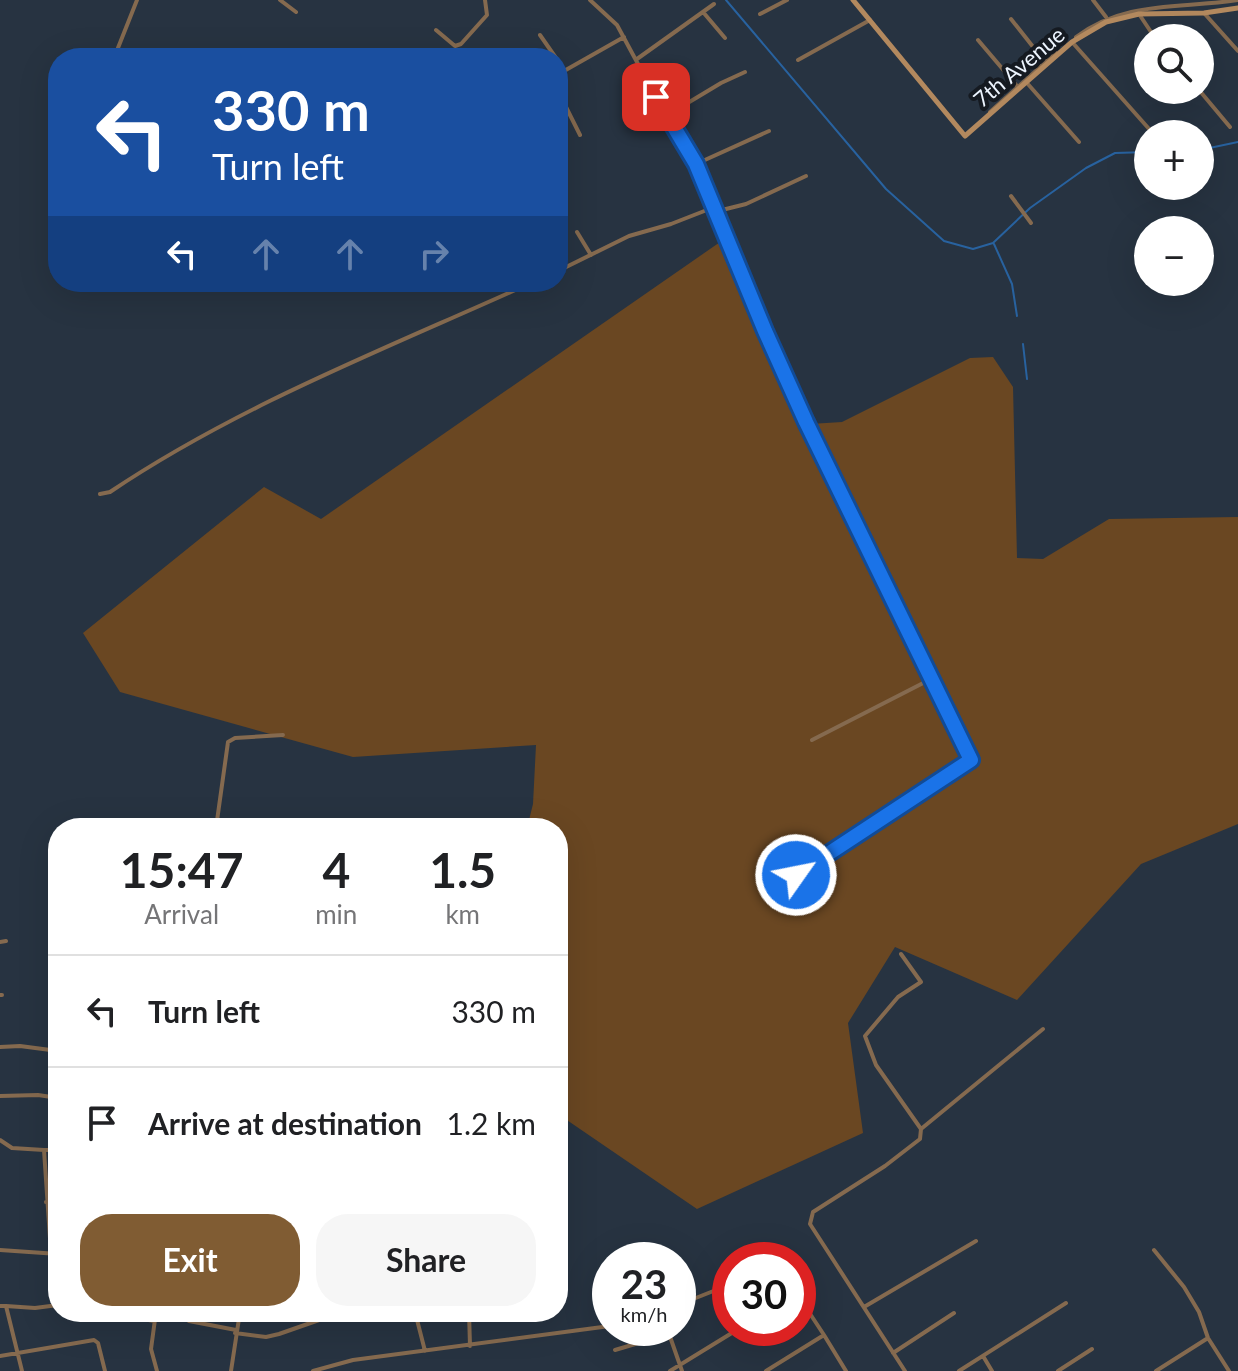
<!DOCTYPE html>
<meta charset="utf-8">
<style>
body{margin:0;font-family:Lato,sans-serif;background:#f6f6f6;color:#202124;height:100vh;display:flex;flex-direction:column;font-size:30px;white-space:nowrap}
*{box-sizing:border-box;margin:0}
p{font-size:26px;color:#757577}
.icon{flex:none;width:44px;height:44px;fill:none;stroke:currentColor;stroke-width:2;stroke-linecap:round;stroke-linejoin:round}
.map{position:relative;flex:1;overflow:hidden}
.side{position:absolute;left:48px;top:818px;width:520px;height:504px;display:flex;flex-direction:column;background:#fff;border-radius:32px;box-shadow:0 8px 32px #0002}
.side>*{flex:none}
.hud{position:absolute;left:48px;top:48px;width:520px;height:244px;border-radius:32px;box-shadow:0 8px 32px #0002;background:#1a4fa0;color:#fff;overflow:hidden}
.buttons{position:absolute;left:1134px;top:24px;display:grid;gap:16px}
.buttons a{display:grid;place-items:center;width:80px;height:80px;border-radius:50%;background:#fff;box-shadow:0 8px 32px #0002;font-size:40px}
.speed{position:absolute;left:592px;top:1242px;display:flex;gap:16px;font-size:40px;font-weight:700;text-align:center}
.speed>*{display:grid;place-content:center;width:104px;height:104px;border-radius:50%;background:#fff;box-shadow:0 8px 32px #0002;line-height:1}
.speed small{font-size:20px;font-weight:400}
.speed .limit{border:12px solid #d22;background:#fff;color:#111}
.pin{position:absolute;display:grid;place-items:center;width:68px;height:68px;color:#fff;margin:-34px;border-radius:16px;box-shadow:0 4px 12px #0006}
.me{position:absolute;width:88px;margin:-44px;rotate:57deg;stroke-linejoin:round;filter:drop-shadow(0 0 6px #0008)}
.turn{display:flex;align-items:center;gap:28px;height:168px;padding:0 32px;font-size:36px}
.turn .icon{width:104px;height:104px;stroke-width:2.5}
.turn b{display:block;font-size:56px;line-height:68px}
.lanes{display:flex;align-items:center;height:76px;padding:0 32px;background:#0003;justify-content:center;gap:40px;direction:ltr}
.lanes .off{opacity:.35}
.eta{display:flex;justify-content:space-evenly;align-items:center;height:136px;text-align:center}
.eta b{font-size:48px;font-weight:700;line-height:56px}
.action{display:flex;gap:16px;margin-top:auto;padding:16px 32px}
.action a{flex:1;height:92px;border-radius:32px;background:#805c33;color:#fff;font-size:32px;font-weight:700;line-height:92px;text-align:center}
.action a+a{background:#f6f6f6;color:#202124}
ul{padding:0;list-style:none}
li{display:flex;align-items:center;gap:24px;height:112px;padding:0 32px;border-top:2px solid #e0e0e0}
li div{flex:1}
li b{display:block;font-size:30px}
li em{font-style:normal}
.map>svg:first-child{display:block}
.green{fill:#6a4722}
.lines{fill:none;stroke-linecap:round;stroke-linejoin:round}
.stream{stroke:#28629f;stroke-width:2}
.minor{stroke:#856a4f;stroke-width:4}
.secondary{stroke:#b3895e;stroke-width:5}
.route-casing{stroke:#114b97;stroke-width:20}
.route{stroke:#1a73e8;stroke-width:14}
.labels{text-anchor:middle;stroke-width:8;stroke-linejoin:round;paint-order:stroke}
.street-label{font-size:22px;fill:#edf5ff;stroke:#151a21}
</style>
<div class="map">
<svg width="1238" height="1371" viewBox="0 0 1238 1371">
<rect width="100%" height="100%" fill="#273341"/>
<path class="green" d="M 723,240 L 810,424 L 842,422 L 970,358 L 993,357 L 1013,387 L 1017,558 L 1043,559 L 1109,519 L 1238,517 L 1238,824 L 1141,864 L 1017,1000 L 895,947 L 848,1023 L 863,1133 L 697,1209 L 558,1114 L 558,828 L 527,828 L 533,804 L 536,745 L 353,757 L 120,692 L 83,633 L 264,487 L 321,519 Z"/>
<g class="lines">
<path class="stream" d="M 726,0 L 886,189 L 944,241 L 973,249 L 993,243 L 1030,208 L 1086,168 L 1115,153 L 1148,152
M 1200,150 L 1238,142
M 994,244 L 1012,284 L 1017,316
M 1023,344 L 1027,379"/>
<path class="minor" d="M 280,0 L 296,12
M 590,0 L 617,25 L 666,116 L 696,164 L 765,331 L 806,422 L 971,760 L 796,875 L 760,888
M 1093,0 L 1106,17
M 703,12 L 725,38
M 1204,13 L 1238,51
M 760,14 L 787,0
M 1139,14 L 1155,38
M 1011,19 L 1045,62
M 436,30 L 455,46 L 461,44 L 487,15 L 485,0
M 540,35 L 556,58
M 1076,37 C 1125,0 1180,9 1238,0
M 978,40 L 1017,86
M 1072,42 L 1150,130
M 114,58 L 137,0
M 637,59 L 714,4
M 798,60 L 870,20
M 558,61 L 564,71
M 558,77 L 564,71 L 624,37
M 1027,83 L 1079,142
M 1199,90 L 1230,127
M 558,91 L 580,135
M 990,112 L 1056,53
M 666,116 L 721,83 L 745,72
M 696,164 L 769,131
M 1011,196 L 1031,223
M 714,212 L 746,204 L 806,176
M 577,232 L 591,255
M 558,271 L 629,236 L 671,224 L 712,208
M 100,494 L 110,492 C 241,404 390,347 533,282
M 812,740 L 931,679
M 216,828 L 228,742 L 235,738 L 283,735
M 0,942 L 6,941
M 901,954 L 921,982 L 898,997 L 865,1036 L 876,1065 L 921,1129
M 0,995 L 2,995
M 0,1047 L 20,1046 L 58,1051
M 0,1096 L 38,1095 L 58,1098
M 0,1140 L 12,1148 L 44,1150
M 46,1202 L 58,1201
M 0,1250 L 58,1254
M 1154,1250 L 1184,1287 L 1199,1312 L 1208,1338 L 1229,1371
M 51,1253 L 44,1150 L 58,1150
M 801,1300 L 824,1335
M 678,1305 L 716,1290
M 0,1306 L 6,1306 L 22,1371
M 6,1306 L 35,1308 L 58,1305
M 864,1307 L 976,1241
M 106,1312 L 154,1321
M 156,1312 L 151,1349 L 157,1371
M 415,1312 L 425,1351
M 469,1312 L 470,1346
M 189,1321 L 236,1330
M 667,1328 L 682,1371
M 235,1333 L 266,1337 L 279,1334 L 342,1312
M 615,1350 L 669,1334
M 893,1353 L 954,1313
M 0,1356 L 94,1340 L 98,1343 L 105,1371
M 983,1356 L 992,1371
M 231,1371 L 240,1312
M 313,1371 L 353,1360 L 610,1326
M 670,1371 L 740,1328
M 766,1371 L 824,1335 L 846,1371
M 905,1371 L 810,1224 L 813,1212 L 885,1166 L 920,1139 L 921,1129 L 1043,1029
M 959,1371 L 1066,1303
M 1058,1371 L 1092,1349
M 1156,1371 L 1208,1338"/>
<path class="secondary" d="M 853,0 L 965,136 L 1072,42 L 1106,22 L 1139,14 L 1204,13 L 1238,8"/>
</g>
<g class="lines">
<defs>
<path id="route" d="M 656,97 L 696,164 L 765,331 L 806,422 L 971,760 L 796,875"/>
</defs>
<use href="#route" class="route-casing"/>
<use href="#route" class="route"/>
</g>
<g class="labels">
<g class="street-label">
<text transform="translate(1019 67) rotate(-40)" y="8">7th Avenue</text>
</g>
</g>
</svg>
<div class="buttons">
<a><svg class="icon" aria-label="search" viewBox="0 0 24 24"><circle cx="10" cy="10" r="6"/><path d="M15 15l6 6"/></svg></a>
<a>+</a>
<a>−</a>
</div>
<div class="speed"><div>23<small>km/h</small></div><div class="limit">30</div></div>
<div class="pin" style="left:656px;top:97px;background:#d93025"><svg class="icon" aria-label="arrive" viewBox="0 0 24 24"><path d="M6 21V4h12l-3 4 3 4H6"/></svg></div>
<svg class="me" style="left:796px;top:875px" viewBox="-20 -20 40 40"><circle r="17" fill="#1a73e8" stroke="#fff" stroke-width="3"/><path d="M0-11L8 9 0 5-8 9z" fill="#fff"/></svg>
<div class="hud">
<div class="turn"><svg class="icon" aria-label="left" viewBox="0 0 24 24"><path d="M17 20v-9H6M10 6l-5 5 5 5"/></svg><div><b>330 m</b>Turn left</div></div>
<div class="lanes"><svg class="icon" aria-label="left" viewBox="0 0 24 24"><path d="M17 20v-9H6M10 6l-5 5 5 5"/></svg><svg class="icon off" aria-label="ahead" viewBox="0 0 24 24"><path d="M12 20V5M6 11l6-6 6 6"/></svg><svg class="icon off" aria-label="ahead" viewBox="0 0 24 24"><path d="M12 20V5M6 11l6-6 6 6"/></svg><svg class="icon off" aria-label="right" viewBox="0 0 24 24"><path d="M7 20v-9h11M14 6l5 5-5 5"/></svg></div>
</div>
<section class="side">
<div class="eta">
<div><b>15:47</b><p>Arrival</p></div>
<div><b>4</b><p>min</p></div>
<div><b>1.5</b><p>km</p></div>
</div>
<ul>
<li><svg class="icon" aria-label="left" viewBox="0 0 24 24"><path d="M17 20v-9H6M10 6l-5 5 5 5"/></svg><div><b>Turn left</b></div><em>330 m</em></li>
<li><svg class="icon" aria-label="arrive" viewBox="0 0 24 24"><path d="M6 21V4h12l-3 4 3 4H6"/></svg><div><b>Arrive at destination</b></div><em>1.2 km</em></li>
</ul>
<div class="action"><a>Exit</a><a>Share</a></div>
</section>
</div>
